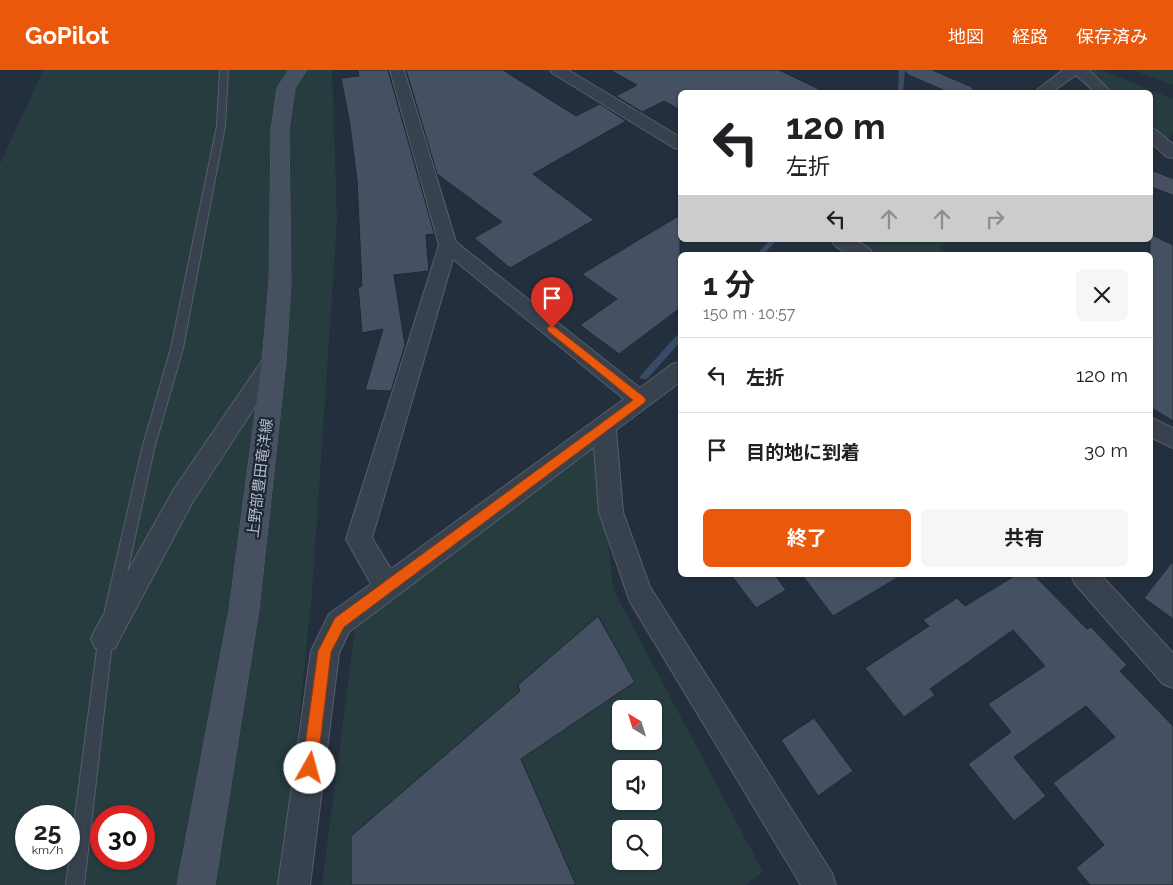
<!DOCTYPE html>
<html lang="ja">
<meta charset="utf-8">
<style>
body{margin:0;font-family:Raleway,"Noto Sans JP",sans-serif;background:#f6f6f6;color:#202124;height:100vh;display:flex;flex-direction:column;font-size:19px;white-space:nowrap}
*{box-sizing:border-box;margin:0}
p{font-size:16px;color:#757577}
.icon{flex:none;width:28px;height:28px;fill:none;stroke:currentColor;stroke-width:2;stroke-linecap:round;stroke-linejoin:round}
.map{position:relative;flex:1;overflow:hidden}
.details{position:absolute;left:678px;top:182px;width:475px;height:325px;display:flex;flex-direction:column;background:#fff;border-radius:8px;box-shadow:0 1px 4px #0004}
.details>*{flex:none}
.hud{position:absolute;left:678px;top:20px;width:475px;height:152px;border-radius:8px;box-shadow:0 1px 4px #0004;background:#fff;color:#202124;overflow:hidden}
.needle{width:32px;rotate:322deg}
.controls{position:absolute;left:612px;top:630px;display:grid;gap:10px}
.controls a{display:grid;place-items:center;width:50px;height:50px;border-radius:8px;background:#fff;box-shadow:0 1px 4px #0004;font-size:25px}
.speed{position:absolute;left:15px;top:735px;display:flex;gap:10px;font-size:25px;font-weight:700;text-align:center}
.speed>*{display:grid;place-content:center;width:65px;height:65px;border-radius:50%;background:#fff;box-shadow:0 1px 4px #0004;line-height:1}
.speed small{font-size:12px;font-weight:400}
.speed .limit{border:8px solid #d22;background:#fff;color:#111}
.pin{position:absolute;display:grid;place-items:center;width:42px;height:42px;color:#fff;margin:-51px -21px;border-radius:50% 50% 50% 0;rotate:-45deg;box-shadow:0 0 5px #0007}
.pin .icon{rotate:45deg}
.me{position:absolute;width:55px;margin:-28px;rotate:7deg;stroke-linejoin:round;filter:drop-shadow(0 0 4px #0008)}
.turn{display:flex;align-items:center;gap:18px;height:105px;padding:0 25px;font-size:22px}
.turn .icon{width:65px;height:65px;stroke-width:2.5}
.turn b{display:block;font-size:35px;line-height:42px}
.lanes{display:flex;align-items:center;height:48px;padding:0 25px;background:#0003;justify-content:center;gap:25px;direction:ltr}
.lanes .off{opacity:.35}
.round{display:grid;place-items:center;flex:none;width:52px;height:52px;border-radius:8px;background:#f6f6f6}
.head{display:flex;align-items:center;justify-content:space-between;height:85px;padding:0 25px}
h1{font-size:30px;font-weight:700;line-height:38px}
.primary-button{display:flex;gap:10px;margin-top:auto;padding:10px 25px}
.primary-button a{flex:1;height:58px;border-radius:8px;background:#ea580c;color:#fff;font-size:20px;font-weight:700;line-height:58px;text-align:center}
.primary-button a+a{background:#f6f6f6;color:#202124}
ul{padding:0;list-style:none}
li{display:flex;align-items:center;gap:15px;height:75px;padding:0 25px;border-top:1px solid #e0e0e0}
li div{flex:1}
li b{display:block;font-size:19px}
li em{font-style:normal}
header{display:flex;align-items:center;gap:30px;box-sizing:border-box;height:70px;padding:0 25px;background:#ea580c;color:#fff}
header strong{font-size:24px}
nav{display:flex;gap:28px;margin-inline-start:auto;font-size:18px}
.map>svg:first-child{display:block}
.green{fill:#263c3f;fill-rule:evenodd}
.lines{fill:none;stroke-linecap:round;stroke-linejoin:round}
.stream{fill:#394c67;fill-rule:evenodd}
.building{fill:#455162;stroke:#1f2835}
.lane-casing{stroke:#565f6c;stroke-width:2}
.street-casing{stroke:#565f6c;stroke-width:2}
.secondary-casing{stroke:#565f6c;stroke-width:1}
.lane{fill:#38414e;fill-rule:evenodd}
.street{fill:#38414e;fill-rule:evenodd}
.secondary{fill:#465061;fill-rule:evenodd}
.route{fill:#ea580c;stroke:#983908}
.labels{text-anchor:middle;stroke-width:4.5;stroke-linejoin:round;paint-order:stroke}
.street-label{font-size:15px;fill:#b4bcc9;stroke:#1d2633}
</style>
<header>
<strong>GoPilot</strong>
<nav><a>地図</a><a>経路</a><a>保存済み</a></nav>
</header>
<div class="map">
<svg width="1173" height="815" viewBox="0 0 1173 815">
<rect width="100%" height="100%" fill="#242f3e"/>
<path class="green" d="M 43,0 L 332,0 L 337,150 L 312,523 L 282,815 L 0,815 L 0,94 ZM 26,746 L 69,746 L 69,789 L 26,789 ZM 101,746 L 144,746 L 144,789 L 101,789 Z
M 1085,0 L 1101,0 L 1173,29 L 1173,62 L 1167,68 L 1150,54 L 1150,22 L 1109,22 L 1083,2 Z
M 1133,0 L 1173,0 L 1173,15 Z
M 872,170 L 949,170 L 940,178 L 952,185 L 880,185 L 865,176 Z
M 597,362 L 613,519 L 763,802 L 746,815 L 322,815 L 356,551 ZM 621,639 L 654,639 L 654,671 L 621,671 ZM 621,699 L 654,699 L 654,731 L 621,731 ZM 621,759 L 654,759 L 654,791 L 621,791 Z"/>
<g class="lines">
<path class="stream" d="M 899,0 L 905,0 L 903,22 L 898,22 Z
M 770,170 L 777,170 L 763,185 L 756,185 Z
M 680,264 L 680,272 L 647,309 L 641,309 L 640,307 L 641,305 L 677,265 Z"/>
</g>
<path class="building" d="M 358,0 L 388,0 L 434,163 L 434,164 L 426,165 L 429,201 L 394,205 L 405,275 L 391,321 L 365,320 L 383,259 L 362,263 L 359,227 L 358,217 L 362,216 L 357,110 L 350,55 L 341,8 L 359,6 Z
M 406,0 L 503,0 L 576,46 L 600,34 L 626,51 L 533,104 L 594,150 L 510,198 L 474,168 L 502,152 L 437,104 Z
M 610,0 L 779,0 L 825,22 L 680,22 L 680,40 L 664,31 L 642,42 L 616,26 L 637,15 Z
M 680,145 L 680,238 L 619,284 L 580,255 L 617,229 L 582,204 Z
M 1150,164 L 1173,175 L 1173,351 L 1150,337 Z
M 1173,491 L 1173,549 L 1144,528 Z
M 731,505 L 775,505 L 786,520 L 756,538 Z
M 802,505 L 902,505 L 833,546 Z
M 1016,505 L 1034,505 L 1087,559 L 1091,557 L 1127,595 L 1120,601 L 1173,656 L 1173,815 L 1090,815 L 1076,798 L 1104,775 L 1053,713 L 1115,667 L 1086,636 L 1014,687 L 1046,726 L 1014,751 L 968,694 L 1011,662 L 988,634 L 1045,596 L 1013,560 L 930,619 L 935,625 L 904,647 L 865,598 L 929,556 L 923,550 L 957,528 L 965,536 Z
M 598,546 L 635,612 L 521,689 L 576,815 L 351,815 L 351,766 L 520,621 L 518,615 Z
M 814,648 L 853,701 L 818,726 L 781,670 Z"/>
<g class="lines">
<defs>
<path id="lane" d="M 220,0 L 228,0 L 225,56 L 183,278 L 154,379 L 119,540 L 117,545 L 112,547 L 107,545 L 105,540 L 142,379 L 171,278 L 217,56 Z
M 106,557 L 111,559 L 113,564 L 84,815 L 66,815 L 99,564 L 101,559 Z"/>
<path id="street" d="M 390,0 L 404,0 L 456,172 L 640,318 L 672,294 L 680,292 L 680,312 L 616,360 L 623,442 L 650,517 L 832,803 L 836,815 L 801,815 L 630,532 L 599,442 L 594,377 L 349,562 L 339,583 L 310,815 L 278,815 L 311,581 L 329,544 L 371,514 L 346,469 L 439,175 ZM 453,189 L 624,329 L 391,499 L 372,468 Z
M 550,0 L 568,0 L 680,67 L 680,79 L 674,78 L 552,3 Z
M 1063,0 L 1089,0 L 1111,22 L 1095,22 L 1076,5 L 1052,22 L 1036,22 L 1038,19 Z
M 1150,58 L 1156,60 L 1173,74 L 1173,88 L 1167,87 L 1150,72 Z
M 831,170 C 847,170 865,169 874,185 C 858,185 840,186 831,170 Z
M 274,283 L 282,285 L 285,291 L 192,433 L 115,578 L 105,582 L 95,578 L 91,569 L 95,560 L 174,419 L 266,285 Z
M 1150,347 L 1173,358 L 1173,378 L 1150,367 Z
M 1071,505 L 1101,505 L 1173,583 L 1173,618 L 1163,614 L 1075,514 Z"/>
<path id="secondary" d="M 289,0 L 307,0 L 295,18 L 289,60 L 291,213 L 286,291 L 259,540 L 215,815 L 177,815 L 229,540 L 262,291 L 269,213 L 271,60 L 277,18 Z
M 906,0 L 929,0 L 971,18 L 974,22 L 951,22 L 909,4 Z
M 1150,101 L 1173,110 L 1173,124 L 1150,115 Z"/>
</defs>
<use href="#lane" class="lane-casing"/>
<use href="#street" class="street-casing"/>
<use href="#secondary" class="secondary-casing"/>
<use href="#lane" class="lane"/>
<use href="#street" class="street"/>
<use href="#secondary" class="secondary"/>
</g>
<path class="route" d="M 552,255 L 644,327 L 646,330 L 644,333 L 344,557 L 331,582 L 317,698 L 315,703 L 310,705 L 305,703 L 302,698 L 318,581 L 335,548 L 633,330 L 548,261 L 547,258 Z"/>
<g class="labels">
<g class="street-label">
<text transform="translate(260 408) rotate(-83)" y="5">上野部豊田竜洋線</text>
</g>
</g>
</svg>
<div class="controls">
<a><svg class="needle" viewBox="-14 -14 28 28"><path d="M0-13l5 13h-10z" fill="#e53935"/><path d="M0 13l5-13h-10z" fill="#757577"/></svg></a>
<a><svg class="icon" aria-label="sound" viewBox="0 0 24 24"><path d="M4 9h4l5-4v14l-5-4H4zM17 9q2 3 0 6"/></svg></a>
<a><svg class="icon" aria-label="search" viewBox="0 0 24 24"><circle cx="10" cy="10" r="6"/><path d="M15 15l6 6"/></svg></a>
</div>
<div class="speed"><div>25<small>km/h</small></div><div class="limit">30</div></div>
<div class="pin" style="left:552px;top:258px;background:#d93025"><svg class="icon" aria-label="arrive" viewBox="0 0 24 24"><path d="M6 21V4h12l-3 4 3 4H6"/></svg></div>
<svg class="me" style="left:310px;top:698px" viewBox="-20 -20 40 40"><circle r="19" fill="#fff"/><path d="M0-13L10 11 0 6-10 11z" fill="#ea580c"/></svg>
<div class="hud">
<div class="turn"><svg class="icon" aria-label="left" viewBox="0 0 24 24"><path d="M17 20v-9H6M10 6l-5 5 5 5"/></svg><div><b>120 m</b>左折</div></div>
<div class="lanes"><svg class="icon" aria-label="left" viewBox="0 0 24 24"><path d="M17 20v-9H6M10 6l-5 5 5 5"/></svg><svg class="icon off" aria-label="ahead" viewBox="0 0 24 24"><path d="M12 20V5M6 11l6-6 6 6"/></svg><svg class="icon off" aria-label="ahead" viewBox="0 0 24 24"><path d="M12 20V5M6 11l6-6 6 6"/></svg><svg class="icon off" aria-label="right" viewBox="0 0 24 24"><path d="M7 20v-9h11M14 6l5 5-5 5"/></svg></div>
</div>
<section class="details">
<div class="head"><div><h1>1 分</h1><p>150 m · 10:57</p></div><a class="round"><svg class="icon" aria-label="close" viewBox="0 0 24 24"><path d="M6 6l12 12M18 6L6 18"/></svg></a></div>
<ul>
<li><svg class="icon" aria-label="left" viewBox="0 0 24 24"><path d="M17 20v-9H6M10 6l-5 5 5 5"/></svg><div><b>左折</b></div><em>120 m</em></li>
<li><svg class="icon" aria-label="arrive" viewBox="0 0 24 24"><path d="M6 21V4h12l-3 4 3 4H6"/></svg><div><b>目的地に到着</b></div><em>30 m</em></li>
</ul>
<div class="primary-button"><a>終了</a><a>共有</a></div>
</section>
</div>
